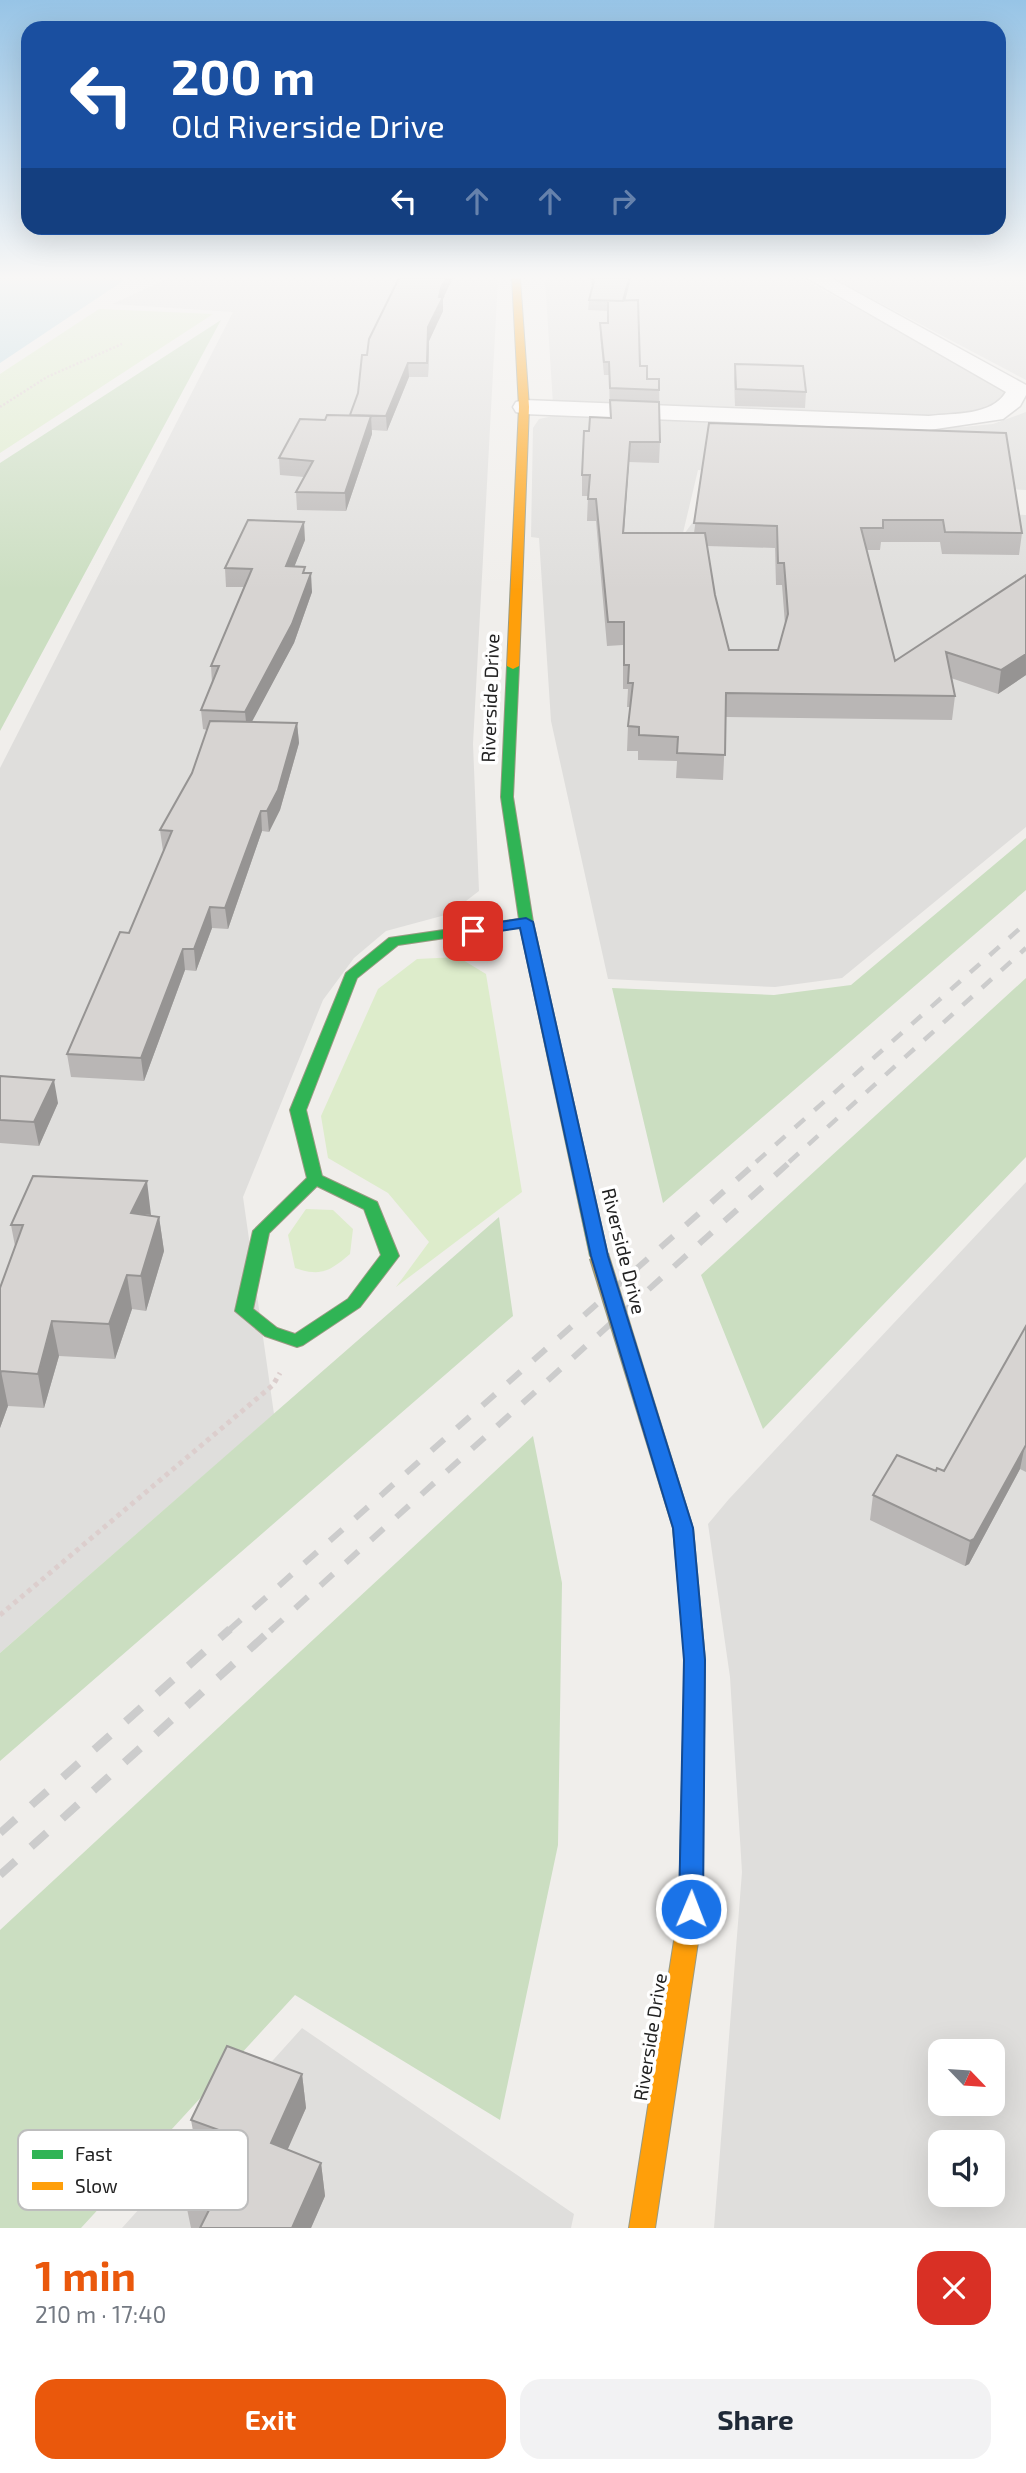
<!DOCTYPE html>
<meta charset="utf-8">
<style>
body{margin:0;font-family:"Exo 2",sans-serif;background:#f2f2f3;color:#1f2937;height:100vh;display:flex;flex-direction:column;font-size:26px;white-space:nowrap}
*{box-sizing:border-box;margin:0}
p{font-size:23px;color:#747a83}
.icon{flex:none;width:38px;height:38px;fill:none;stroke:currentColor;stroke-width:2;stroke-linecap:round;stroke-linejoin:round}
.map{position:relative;height:2228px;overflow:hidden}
.details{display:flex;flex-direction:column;background:#fff;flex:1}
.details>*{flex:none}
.hud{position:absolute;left:21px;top:21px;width:985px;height:214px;border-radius:21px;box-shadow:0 7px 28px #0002;background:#1a4fa0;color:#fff;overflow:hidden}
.needle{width:46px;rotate:115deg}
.tools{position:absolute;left:928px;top:2039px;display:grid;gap:14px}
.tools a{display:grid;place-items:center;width:77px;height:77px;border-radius:14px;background:#fff;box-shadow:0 7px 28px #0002;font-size:35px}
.pin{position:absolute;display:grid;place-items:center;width:60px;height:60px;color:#fff;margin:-30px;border-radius:14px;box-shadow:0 4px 10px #0006}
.me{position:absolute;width:77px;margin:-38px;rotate:1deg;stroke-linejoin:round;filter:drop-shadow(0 0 5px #0008)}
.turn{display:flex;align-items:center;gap:24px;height:147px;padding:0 35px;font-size:32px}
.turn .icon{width:91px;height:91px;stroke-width:2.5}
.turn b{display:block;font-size:49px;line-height:60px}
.lanes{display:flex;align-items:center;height:66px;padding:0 35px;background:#0003;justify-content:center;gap:35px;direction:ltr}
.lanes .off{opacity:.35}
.round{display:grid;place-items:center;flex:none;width:74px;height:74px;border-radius:21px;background:#f2f2f3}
.headline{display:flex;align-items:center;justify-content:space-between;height:119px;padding:0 35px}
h1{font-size:42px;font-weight:700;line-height:52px;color:#ea580c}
.action{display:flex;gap:14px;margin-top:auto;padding:14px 35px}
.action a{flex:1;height:80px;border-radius:21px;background:#ea580c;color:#fff;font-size:28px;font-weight:700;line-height:80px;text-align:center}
.action a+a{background:#f2f2f3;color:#1f2937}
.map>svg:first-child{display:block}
.residential{fill:#dfdedc;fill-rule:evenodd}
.grass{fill:#ddeccb}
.forest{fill:#cbdec1}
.water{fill:#bfdbe3}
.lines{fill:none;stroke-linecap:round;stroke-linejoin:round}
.street-casing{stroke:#c9c8c7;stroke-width:3}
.fast-casing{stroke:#999a82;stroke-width:2}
.slow-casing{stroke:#999a82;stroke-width:2}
.path-far1{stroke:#dccecd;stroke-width:2.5;stroke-dasharray:2 2;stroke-linecap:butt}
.path{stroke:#dccecd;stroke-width:5;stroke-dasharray:4.5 4.5;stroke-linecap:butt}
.street{fill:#fdfcfc;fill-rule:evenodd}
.fast{fill:#30b455;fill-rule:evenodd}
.slow{fill:#ff9f0a;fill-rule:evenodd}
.rail-far2{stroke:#ccc;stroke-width:4.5;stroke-dasharray:13 13;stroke-linecap:butt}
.rail-far1{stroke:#ccc;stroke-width:6;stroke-dasharray:17 17;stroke-linecap:butt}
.rail{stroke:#ccc;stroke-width:8;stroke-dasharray:21 21;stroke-linecap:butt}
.slow-bridge-casing{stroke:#999a82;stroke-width:21;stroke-linecap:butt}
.slow-bridge{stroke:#ff9f0a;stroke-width:18}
.wall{fill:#b9b6b5;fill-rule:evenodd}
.shaded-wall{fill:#969493}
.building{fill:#d7d4d2;stroke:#969493;stroke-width:2}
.route{fill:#1a73e8;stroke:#114b97;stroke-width:2}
.labels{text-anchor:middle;stroke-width:7;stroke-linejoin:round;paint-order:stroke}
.street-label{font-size:19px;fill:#222;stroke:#fff}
.key{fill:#fff;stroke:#bdbdbd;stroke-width:2}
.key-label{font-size:19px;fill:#222}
</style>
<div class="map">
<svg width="1026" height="2228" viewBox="0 0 1026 2228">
<rect width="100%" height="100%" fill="#f0eeeb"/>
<path class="residential" d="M 167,279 L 498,279 L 473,744 L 479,891 L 449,914 L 386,931 L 354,958 L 323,1000 L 243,1197 L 274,1414 L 0,1653 L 0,768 L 233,312 L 112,304 Z
M 545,279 L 802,279 L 992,381 L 1005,391 L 1000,402 L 984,411 L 953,416 L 553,404 Z
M 1022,279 L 1026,280 L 1026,380 L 835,279 Z
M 1026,412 L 1026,490 L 698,470 L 682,537 L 711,497 L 1026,515 L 1026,827 L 842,978 L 775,987 L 608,979 L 551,721 L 539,538 L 531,537 L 533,428 L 539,419 L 558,415 L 963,427 L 993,424 Z
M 1026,1182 L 1026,2228 L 714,2228 L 742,1872 L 730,1677 L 708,1524 L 729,1499 ZM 940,2051 L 992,2051 L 992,2104 L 940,2104 ZM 940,2142 L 992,2142 L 992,2194 L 940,2194 Z
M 302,2028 L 574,2214 L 571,2228 L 122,2228 Z"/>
<path class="grass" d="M 99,309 L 213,314 L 0,453 L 0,374 Z
M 458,957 L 486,974 L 522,1192 L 396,1287 L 429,1242 L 388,1193 L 328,1158 L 321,1116 L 378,989 L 417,959 Z
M 306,1209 L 333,1210 L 353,1229 L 350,1254 C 330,1271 321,1277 295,1268 L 288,1235 Z"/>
<path class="forest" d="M 221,320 L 0,731 L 0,463 Z
M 1026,838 L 1026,890 L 663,1203 L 612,988 L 774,995 L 851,985 Z
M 1026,978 L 1026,1157 L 763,1429 L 701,1275 Z
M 499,1217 L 513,1316 L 0,1761 L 0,1653 Z
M 533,1436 L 562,1583 L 558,1845 L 500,2120 L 295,1995 L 81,2228 L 0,2228 L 0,1930 Z"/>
<path class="water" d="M 0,279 L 0,278 L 126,279 L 0,363 Z"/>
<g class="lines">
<defs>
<path id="street" d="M 807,278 L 831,278 L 1026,385 L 1026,395 L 1020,406 L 1003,419 L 929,430 L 524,414 L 516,412 L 513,407 L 516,402 L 524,400 L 929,416 C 954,413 992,416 1006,392 Z"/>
<path id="fast" d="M 513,663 L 519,666 L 513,797 L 533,922 L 608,1256 L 599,1262 L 590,1256 L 520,927 L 398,945 L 357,978 L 306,1110 L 322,1176 L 377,1202 L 399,1256 L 360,1307 L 303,1345 L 297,1347 L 265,1336 L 235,1311 L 253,1231 L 307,1178 L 290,1110 L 346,973 L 389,938 L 519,919 L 501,797 L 507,666 ZM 317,1186 L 364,1209 L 381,1255 L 348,1299 L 295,1334 L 277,1328 L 253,1309 L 269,1233 Z
M 683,1520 L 690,1523 L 693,1528 L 705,1660 L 703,1820 L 700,1827 L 692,1830 L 684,1827 L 681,1820 L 685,1660 L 673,1528 L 676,1523 Z"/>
<path id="slow" d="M 512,278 L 520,278 L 529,407 L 519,666 L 513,669 L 507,666 L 519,407 Z
M 692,1810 L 700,1813 L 703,1820 L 703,1909 L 655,2228 L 629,2228 L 679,1909 L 681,1820 L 684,1813 Z"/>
</defs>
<use href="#street" class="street-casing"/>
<use href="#fast" class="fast-casing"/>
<use href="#slow" class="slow-casing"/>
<path class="path-far1" d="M 0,407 L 47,377 L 122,344"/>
<path class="path" d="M 0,1615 L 273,1385 L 280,1373"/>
<use href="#street" class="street"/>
<use href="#fast" class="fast"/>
<use href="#slow" class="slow"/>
<path class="rail-far2" d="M 756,1162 L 1026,923
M 789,1162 L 1026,948"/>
<path class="rail-far1" d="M 228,1631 L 758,1161
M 270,1631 L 791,1161"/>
<path class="rail" d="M 0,1833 L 230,1629
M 0,1875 L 272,1629"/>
<defs>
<path id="slow-bridge" d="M 599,1256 L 683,1528"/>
</defs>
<use href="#slow-bridge" class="slow-bridge-casing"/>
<use href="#slow-bridge" class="slow-bridge"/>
</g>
<path class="wall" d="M 399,278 L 453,278 L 443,298 L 443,311 L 429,341 L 428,377 L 409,377 L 387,431 L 372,430 L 372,434 L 346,511 L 297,510 L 296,492 L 304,477 L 280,475 L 279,458 L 325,420 L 350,416 L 358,393 L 367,355 Z
M 590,278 L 631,278 L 625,301 L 640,366 L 647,379 L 659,379 L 660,442 L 659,463 L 629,462 L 624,533 L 694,533 L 709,423 L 1022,533 L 1019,555 L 942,554 L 940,542 L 881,542 L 880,550 L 867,550 L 895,661 L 1026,575 L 1026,675 L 998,694 L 951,678 L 955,696 L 952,720 L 726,717 L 723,780 L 676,778 L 677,761 L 638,760 L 638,751 L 627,751 L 628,726 L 630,707 L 627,707 L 628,689 L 623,689 L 623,645 L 607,646 L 596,521 L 587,521 L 588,496 L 582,496 L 582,475 L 589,431 L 610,418 L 609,375 L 604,375 L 600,335 L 600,323 L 608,323 L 608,311 L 588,310 L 589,300 L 592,286 ZM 707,546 L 775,548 L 776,585 L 782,585 L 785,624 L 778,650 L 729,650 L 715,595 Z
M 735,364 L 806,392 L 805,408 L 735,406 L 734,380 Z
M 305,540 L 294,567 L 306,573 L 312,592 L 294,643 L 251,722 L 297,723 L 299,743 L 280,810 L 269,832 L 262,831 L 228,929 L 212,928 L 196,971 L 185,970 L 144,1081 L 71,1077 L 67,1054 L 129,933 L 164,851 L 163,851 L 160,830 L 192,773 L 207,730 L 203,729 L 201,710 L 212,683 L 211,666 L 244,587 L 226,587 L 225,568 Z
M 0,1076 L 58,1103 L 39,1146 L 0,1143 Z
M 151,1216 L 159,1217 L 164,1251 L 146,1311 L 132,1309 L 115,1359 L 59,1356 L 44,1408 L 8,1406 L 0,1428 L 0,1288 L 15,1246 L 11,1225 Z
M 1026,1326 L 1026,1472 L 1020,1469 L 969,1564 L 965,1566 L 870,1520 L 873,1495 L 944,1471 Z
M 302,2074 L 306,2108 L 287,2149 L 321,2163 L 325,2196 L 311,2228 L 191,2228 L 185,2199 L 206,2157 L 197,2153 L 191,2120 Z"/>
<path class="shaded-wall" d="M 446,278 L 453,278 L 443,298 L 443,311 L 429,341 L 428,377 L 428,327 L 441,288 Z
M 629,278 L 631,278 L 622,312 L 623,302 Z
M 408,363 L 409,377 L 387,431 L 386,416 Z
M 371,416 L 372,434 L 346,511 L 345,493 Z
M 630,442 L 629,462 L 622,555 L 623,533 Z
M 304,522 L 305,540 L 287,585 L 286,566 Z
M 311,573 L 312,592 L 294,643 L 247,731 L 245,712 Z
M 1026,654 L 1026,675 L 998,694 L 1001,670 Z
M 297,723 L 299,743 L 280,810 L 269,832 L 267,811 Z
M 261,811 L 262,831 L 228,929 L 225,908 Z
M 210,907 L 212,928 L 196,971 L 194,949 Z
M 183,949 L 185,970 L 144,1081 L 141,1058 Z
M 54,1080 L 58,1103 L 39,1146 L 34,1122 Z
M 147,1181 L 151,1215 L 131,1213 Z
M 159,1217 L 164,1251 L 146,1311 L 141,1276 Z
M 127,1275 L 132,1309 L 115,1359 L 109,1324 Z
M 52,1321 L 59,1356 L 44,1408 L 38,1374 Z
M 1,1371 L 8,1406 L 0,1428 L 0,1374 Z
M 1025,1445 L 1020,1469 L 969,1564 L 965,1566 L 970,1541 Z
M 302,2074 L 306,2108 L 276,2176 L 271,2143 Z
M 321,2163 L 325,2196 L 311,2228 L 292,2228 Z"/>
<path class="building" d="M 399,278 L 446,278 L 441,288 L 439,297 L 443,297 L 428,327 L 427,363 L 408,363 L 386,416 L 350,415 L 358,393 L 362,355 L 367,355 L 369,339 Z
M 593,278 L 629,278 L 623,301 L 589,300 L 594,281 Z
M 638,300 L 640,366 L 647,366 L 647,379 L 659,379 L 659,390 L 610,388 L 609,362 L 604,362 L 600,323 L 608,323 L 608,301 Z
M 735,364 L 803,366 L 806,392 L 736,389 Z
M 610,400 L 659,402 L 660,442 L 630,442 L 623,533 L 705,533 L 715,595 L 729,650 L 778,650 L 788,614 L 784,563 L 778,563 L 777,526 L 694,523 L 709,423 L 1006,433 L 1022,533 L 945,532 L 943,520 L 883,520 L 883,528 L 861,528 L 895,661 L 1026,575 L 1026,654 L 1001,670 L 946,652 L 955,696 L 726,693 L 725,755 L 677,753 L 678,737 L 639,735 L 639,727 L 628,726 L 633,683 L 628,683 L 629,665 L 624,665 L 624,622 L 608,622 L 596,499 L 588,499 L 590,475 L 582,475 L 584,431 L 589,431 L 590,417 L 611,418 Z
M 327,415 L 371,416 L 345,493 L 296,492 L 313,461 L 279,458 L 300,419 L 325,420 Z
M 248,520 L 304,522 L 286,566 L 305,567 L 303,573 L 311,573 L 292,624 L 245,712 L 201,710 L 219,666 L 211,666 L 252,569 L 225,568 Z
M 210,721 L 297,723 L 278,790 L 267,811 L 261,811 L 225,908 L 210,907 L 194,949 L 183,949 L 141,1058 L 67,1054 L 120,932 L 129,933 L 172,831 L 160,830 L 192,773 Z
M 0,1076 L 54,1080 L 34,1122 L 0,1120 Z
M 33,1176 L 147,1181 L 131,1213 L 159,1217 L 141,1276 L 127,1275 L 109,1324 L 52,1321 L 38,1374 L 1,1371 L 0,1374 L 0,1288 L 23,1225 L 11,1225 Z
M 1026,1326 L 1026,1445 L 974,1539 L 970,1541 L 873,1495 L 897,1455 L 936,1471 L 937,1468 L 944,1471 Z
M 227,2046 L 302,2074 L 271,2143 L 321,2163 L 292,2228 L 200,2228 L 210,2208 L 185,2199 L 219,2130 L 191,2120 Z"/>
<linearGradient id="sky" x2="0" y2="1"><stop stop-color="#97c4e6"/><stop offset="0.47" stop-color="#f8f7f6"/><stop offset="1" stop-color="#f8f7f6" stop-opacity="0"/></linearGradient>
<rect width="1026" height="590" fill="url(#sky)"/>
<path class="route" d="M 526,918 L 533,922 L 608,1256 L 693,1528 L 705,1660 L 703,1909 L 699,1916 L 691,1919 L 683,1916 L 679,1909 L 684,1660 L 673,1528 L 591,1256 L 520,928 L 473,935 L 466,931 L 473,926 Z"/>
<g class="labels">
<g class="street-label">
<text transform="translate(490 698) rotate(-88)" y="7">Riverside Drive</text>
<text transform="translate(624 1251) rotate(76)" y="7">Riverside Drive</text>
<text transform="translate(650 2037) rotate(-81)" y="7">Riverside Drive</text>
</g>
</g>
<rect x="18" y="2130" width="230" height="80" rx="10" class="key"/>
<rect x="32" y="2150" width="31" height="9" fill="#30b455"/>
<rect x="32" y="2182" width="31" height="8" fill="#ff9f0a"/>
<g class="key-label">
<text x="75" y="2161">Fast</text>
<text x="75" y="2193">Slow</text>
</g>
</svg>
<div class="tools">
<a><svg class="needle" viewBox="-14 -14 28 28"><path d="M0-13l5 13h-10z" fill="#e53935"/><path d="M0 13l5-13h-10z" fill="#747a83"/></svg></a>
<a><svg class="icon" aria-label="sound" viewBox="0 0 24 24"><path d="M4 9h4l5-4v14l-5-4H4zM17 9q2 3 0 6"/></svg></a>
</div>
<div class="pin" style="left:473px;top:931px;background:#d93025"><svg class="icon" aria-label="arrive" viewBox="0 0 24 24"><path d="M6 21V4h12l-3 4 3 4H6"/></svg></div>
<svg class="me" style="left:691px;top:1909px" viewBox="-20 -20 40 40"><circle r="17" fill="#1a73e8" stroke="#fff" stroke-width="3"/><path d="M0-11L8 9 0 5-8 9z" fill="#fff"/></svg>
<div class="hud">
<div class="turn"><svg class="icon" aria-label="left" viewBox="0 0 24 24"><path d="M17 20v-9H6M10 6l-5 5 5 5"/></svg><div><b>200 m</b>Old Riverside Drive</div></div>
<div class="lanes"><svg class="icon" aria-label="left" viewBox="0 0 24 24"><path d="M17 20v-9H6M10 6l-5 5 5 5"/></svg><svg class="icon off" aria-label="ahead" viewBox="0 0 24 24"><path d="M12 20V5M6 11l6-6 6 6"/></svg><svg class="icon off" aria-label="ahead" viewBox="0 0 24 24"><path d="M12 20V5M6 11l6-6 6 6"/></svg><svg class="icon off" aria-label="right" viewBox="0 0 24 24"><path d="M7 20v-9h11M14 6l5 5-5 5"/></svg></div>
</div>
</div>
<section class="details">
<div class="headline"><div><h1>1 min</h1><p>210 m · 17:40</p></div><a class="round" style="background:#d93025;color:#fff"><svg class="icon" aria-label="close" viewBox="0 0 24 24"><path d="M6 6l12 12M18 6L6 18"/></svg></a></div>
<div class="action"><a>Exit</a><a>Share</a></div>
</section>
